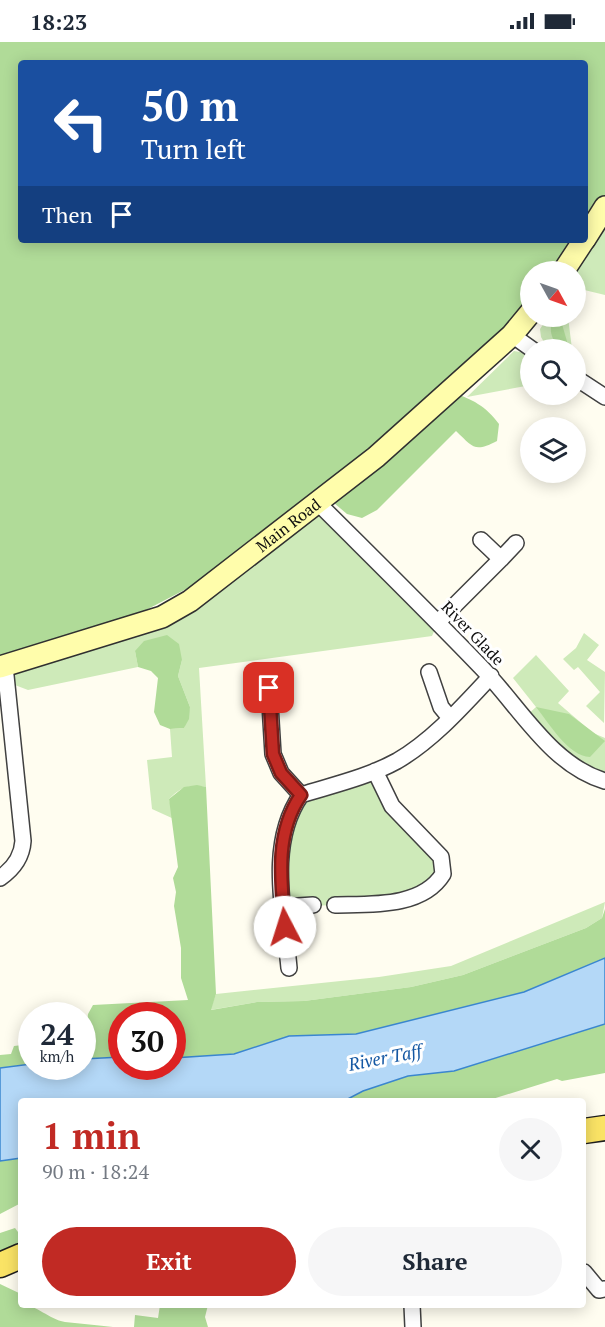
<!DOCTYPE html>
<meta charset="utf-8">
<style>
body{margin:0;font-family:"PT Serif",serif;background:#f6f6f7;color:#1f2937;height:100vh;display:flex;flex-direction:column;font-size:22px;white-space:nowrap}
*{box-sizing:border-box;margin:0}
p{font-size:20px;color:#747a83}
.icon{flex:none;width:33px;height:33px;fill:none;stroke:currentColor;stroke-width:2;stroke-linecap:round;stroke-linejoin:round}
.map{position:relative;flex:1;overflow:hidden}
.sheet{position:absolute;left:18px;top:1056px;width:568px;height:210px;display:flex;flex-direction:column;background:#fff;border-radius:6px;box-shadow:0 3px 15px #0003}
.sheet>*{flex:none}
.guide{position:absolute;left:18px;top:18px;width:570px;height:183px;border-radius:6px;box-shadow:0 3px 15px #0003;background:#1a4fa0;color:#fff;overflow:hidden}
.needle{width:39px;rotate:130deg}
.tools{position:absolute;left:520px;top:219px;display:grid;gap:12px}
.tools a{display:grid;place-items:center;width:66px;height:66px;border-radius:50%;background:#fff;box-shadow:0 3px 15px #0003;font-size:30px}
.speed{position:absolute;left:18px;top:960px;display:flex;gap:12px;font-size:30px;font-weight:700;text-align:center}
.speed>*{display:grid;place-content:center;width:78px;height:78px;border-radius:50%;background:#fff;box-shadow:0 3px 15px #0003;line-height:1}
.speed small{font-size:15px;font-weight:400}
.speed .limit{border:9px solid #d22;background:#fff;color:#111}
.pin{position:absolute;display:grid;place-items:center;width:51px;height:51px;color:#fff;margin:-26px;border-radius:12px;box-shadow:0 3px 9px #0006}
.me{position:absolute;width:66px;margin:-33px;rotate:355deg;stroke-linejoin:round;filter:drop-shadow(0 0 4px #0008)}
.turn{display:flex;align-items:center;gap:21px;height:126px;padding:0 24px;font-size:27px}
.turn .icon{width:78px;height:78px;stroke-width:2.5}
.turn b{display:block;font-size:42px;line-height:51px}
.then{display:flex;align-items:center;height:57px;padding:0 24px;background:#0003;gap:12px;font-size:22px}
.round{display:grid;place-items:center;flex:none;width:63px;height:63px;border-radius:32px;background:#f6f6f7}
.overview{display:flex;align-items:center;justify-content:space-between;height:102px;padding:0 24px}
h1{font-size:36px;font-weight:600;line-height:45px;color:#c12a24}
.button{display:flex;gap:12px;margin-top:auto;padding:12px 24px}
.button a{flex:1;height:69px;border-radius:36px;background:#c12a24;color:#fff;font-size:24px;font-weight:600;line-height:69px;text-align:center}
.button a+a{background:#f6f6f7;color:#1f2937}
.status{display:flex;justify-content:space-between;align-items:center;height:42px;padding:0 30px;background:#fff;direction:ltr}
.status svg{height:16px;fill:currentColor}
.map>svg:first-child{display:block}
.green{fill:#ceeab9}
.forest{fill:#b0db98}
.water{fill:#b4d8f7;stroke:#3a86cf;stroke-width:1.5}
.lines{fill:none;stroke-linecap:round;stroke-linejoin:round}
.street-casing{stroke:#414141;stroke-width:18}
.secondary-casing{stroke:#303030;stroke-width:24}
.primary-casing{stroke:#1f1f1f;stroke-width:27}
.street{stroke:#fff;stroke-width:15}
.secondary{stroke:#fffdab;stroke-width:21}
.primary{stroke:#fae365;stroke-width:24}
.route-casing{stroke:#7d1b17;stroke-width:15}
.route{stroke:#c12a24;stroke-width:10}
.labels{text-anchor:middle;stroke-width:6;stroke-linejoin:round;paint-order:stroke}
.street-label{font-size:16px;fill:#0e0e0e;stroke:#fff}
.water-label{font-size:18px;font-style:italic;fill:#1558a3;stroke:#fff}
</style>
<div class="status"><b>18:23</b><svg viewBox="0 0 49 12"><path d="M0 12V9h3v3zM5 12V6h3v6zM10 12V3h3v9zM15 12V0h3v12zM26 1h20v11H26zM47 4h2v5h-2z"/></svg></div>
<div class="map">
<svg width="605" height="1285" viewBox="0 0 605 1285">
<rect width="100%" height="100%" fill="#fffdf0"/>
<path class="green" d="M 605,185 L 605,253 L 576,246 L 576,230 L 574,230 Z
M 548,275 L 568,275 L 572,307 L 548,307 L 541,295 L 540,287 Z
M 514,309 L 531,312 L 531,343 L 467,355 Z
M 318,461 L 438,580 L 432,594 L 199,626 L 206,745 C 190,742 180,745 169,757 L 174,777 L 152,767 L 147,718 L 172,715 L 170,687 L 184,686 L 190,665 L 178,634 L 182,618 L 135,609 L 138,625 L 28,648 L 7,640 L 5,624 L 130,586 Z
M 584,591 L 599,603 L 587,618 L 605,630 L 604,681 L 586,664 L 600,650 L 578,625 L 574,628 L 563,617 L 576,606 Z
M 536,613 L 569,649 L 558,661 L 593,691 L 605,696 L 605,739 L 594,736 L 525,675 L 536,665 L 513,636 Z
M 375,729 L 432,803 L 443,832 L 428,848 L 335,863 L 283,865 L 293,763 Z
M 605,860 L 602,876 L 586,886 L 463,933 L 411,945 L 304,959 L 257,960 L 210,968 L 216,952 L 379,935 L 451,924 Z"/>
<path class="forest" d="M 0,0 L 605,0 L 605,158 L 585,191 L 585,21 L 21,21 L 21,198 L 580,198 L 558,229 L 531,230 L 531,261 L 386,401 L 192,544 L 144,569 L 80,594 L 0,619 Z
M 554,275 L 560,275 L 568,303 L 565,307 L 559,307 C 551,295 548,288 554,275 Z
M 451,350 C 472,357 486,364 499,382 L 497,399 C 474,411 473,405 456,389 L 377,468 L 362,476 L 347,472 L 327,455 Z
M 167,593 L 179,602 L 182,618 L 178,634 L 190,665 L 189,677 L 184,686 L 170,687 L 160,683 L 154,670 L 158,636 L 151,629 L 138,625 L 135,609 L 144,599 Z
M 536,665 L 569,672 L 605,699 L 590,715 C 568,714 549,681 536,665 Z
M 197,743 L 206,745 L 216,952 L 211,968 L 257,960 L 304,959 L 411,945 L 463,933 L 586,886 L 602,876 L 605,867 L 605,916 L 524,950 L 356,992 L 289,994 L 234,1012 L 173,1016 L 172,974 L 122,974 L 121,1015 L 83,1017 L 82,991 L 86,990 L 88,972 L 93,963 L 188,958 L 181,936 L 181,906 L 174,864 L 176,850 L 173,836 L 178,825 L 169,757 L 184,745 Z
M 605,982 L 605,1031 L 562,1039 L 557,1037 L 486,1059 L 344,1059 L 363,1049 L 408,1034 L 454,1029 Z
M 31,1002 L 31,1022 L 0,1026 L 0,1013 L 11,1012 L 14,1004 Z
M 21,1116 L 21,1161 L 0,1172 L 0,1119 Z
M 15,1186 L 21,1194 L 21,1206 L 0,1215 L 0,1191 Z
M 0,1242 L 21,1252 L 21,1263 C 38,1263 48,1277 65,1280 C 81,1282 98,1283 113,1285 L 0,1285 Z
M 160,1263 L 208,1263 L 205,1275 L 208,1285 L 134,1285 L 135,1273 L 158,1276 Z"/>
<path class="water" d="M 605,916 L 605,982 L 454,1029 L 408,1034 L 363,1049 L 344,1059 L 21,1059 L 21,1116 L 0,1119 L 0,1026 L 31,1022 L 32,1024 L 82,1024 L 83,1017 L 121,1015 L 122,1024 L 172,1024 L 173,1016 L 234,1012 L 289,994 L 356,992 L 524,950 Z"/>
<g class="lines">
<defs>
<path id="street" d="M 512,293 L 533,308
M 576,336 L 605,355
M 318,461 C 372,515 426,568 479,623 C 518,662 550,723 605,739
M 501,517 L 516,501
M 438,580 L 501,517 L 481,498
M 429,630 L 441,665 L 450,676
M 269,646 L 273,712 L 281,731 L 301,753
M 0,836 C 13,827 22,815 23,799 L 5,624
M 335,863 C 370,862 422,866 443,832 L 441,815 L 392,764 L 375,729
M 283,865 L 313,863
M 289,926 C 284,870 267,802 301,753 C 333,743 368,735 397,719 C 433,698 463,664 491,634
M 584,1230 L 599,1248 L 605,1247
M 412,1263 L 413,1285"/>
<g id="secondary">
<path d="M 585,197 L 605,165"/>
<path d="M 563,230 L 584,198"/>
<path id="s1" d="M 0,625 L 162,575 L 190,559 L 376,415 L 512,293 L 531,270"/>
</g>
<path id="primary" d="M 584,1089 L 605,1086
M 0,1223 L 21,1214"/>
</defs>
<use href="#street" class="street-casing"/>
<use href="#secondary" class="secondary-casing"/>
<use href="#primary" class="primary-casing"/>
<use href="#street" class="street"/>
<use href="#secondary" class="secondary"/>
<use href="#primary" class="primary"/>
</g>
<g class="lines">
<defs>
<path id="route" d="M 269,646 L 273,712 L 281,731 L 301,753 C 274,792 281,840 285,885"/>
</defs>
<use href="#route" class="route-casing"/>
<use href="#route" class="route"/>
</g>
<g class="labels">
<g class="street-label">
<text dy="6" stroke="none"><textPath href="#s1" startOffset="326">Main Road</textPath></text>
<text transform="translate(473 591) rotate(46)" y="6">River Glade</text>
</g>
<g class="water-label">
<text transform="translate(385 1016) rotate(-11)" y="6">River Taff</text>
</g>
</g>
</svg>
<div class="tools">
<a><svg class="needle" viewBox="-14 -14 28 28"><path d="M0-13l5 13h-10z" fill="#e53935"/><path d="M0 13l5-13h-10z" fill="#747a83"/></svg></a>
<a><svg class="icon" aria-label="search" viewBox="0 0 24 24"><circle cx="10" cy="10" r="6"/><path d="M15 15l6 6"/></svg></a>
<a><svg class="icon" aria-label="layers" viewBox="0 0 24 24"><path d="M12 4l9 5-9 5-9-5zM3 14l9 5 9-5"/></svg></a>
</div>
<div class="speed"><div>24<small>km/h</small></div><div class="limit">30</div></div>
<div class="pin" style="left:269px;top:646px;background:#d93025"><svg class="icon" aria-label="arrive" viewBox="0 0 24 24"><path d="M6 21V4h12l-3 4 3 4H6"/></svg></div>
<svg class="me" style="left:285px;top:885px" viewBox="-20 -20 40 40"><circle r="19" fill="#fff"/><path d="M0-13L10 11 0 6-10 11z" fill="#c12a24"/></svg>
<div class="guide">
<div class="turn"><svg class="icon" aria-label="left" viewBox="0 0 24 24"><path d="M17 20v-9H6M10 6l-5 5 5 5"/></svg><div><b>50 m</b>Turn left</div></div>
<div class="then">Then<svg class="icon" aria-label="arrive" viewBox="0 0 24 24"><path d="M6 21V4h12l-3 4 3 4H6"/></svg></div>
</div>
<section class="sheet">
<div class="overview"><div><h1>1 min</h1><p>90 m · 18:24</p></div><a class="round"><svg class="icon" aria-label="close" viewBox="0 0 24 24"><path d="M6 6l12 12M18 6L6 18"/></svg></a></div>
<div class="button"><a>Exit</a><a>Share</a></div>
</section>
</div>
